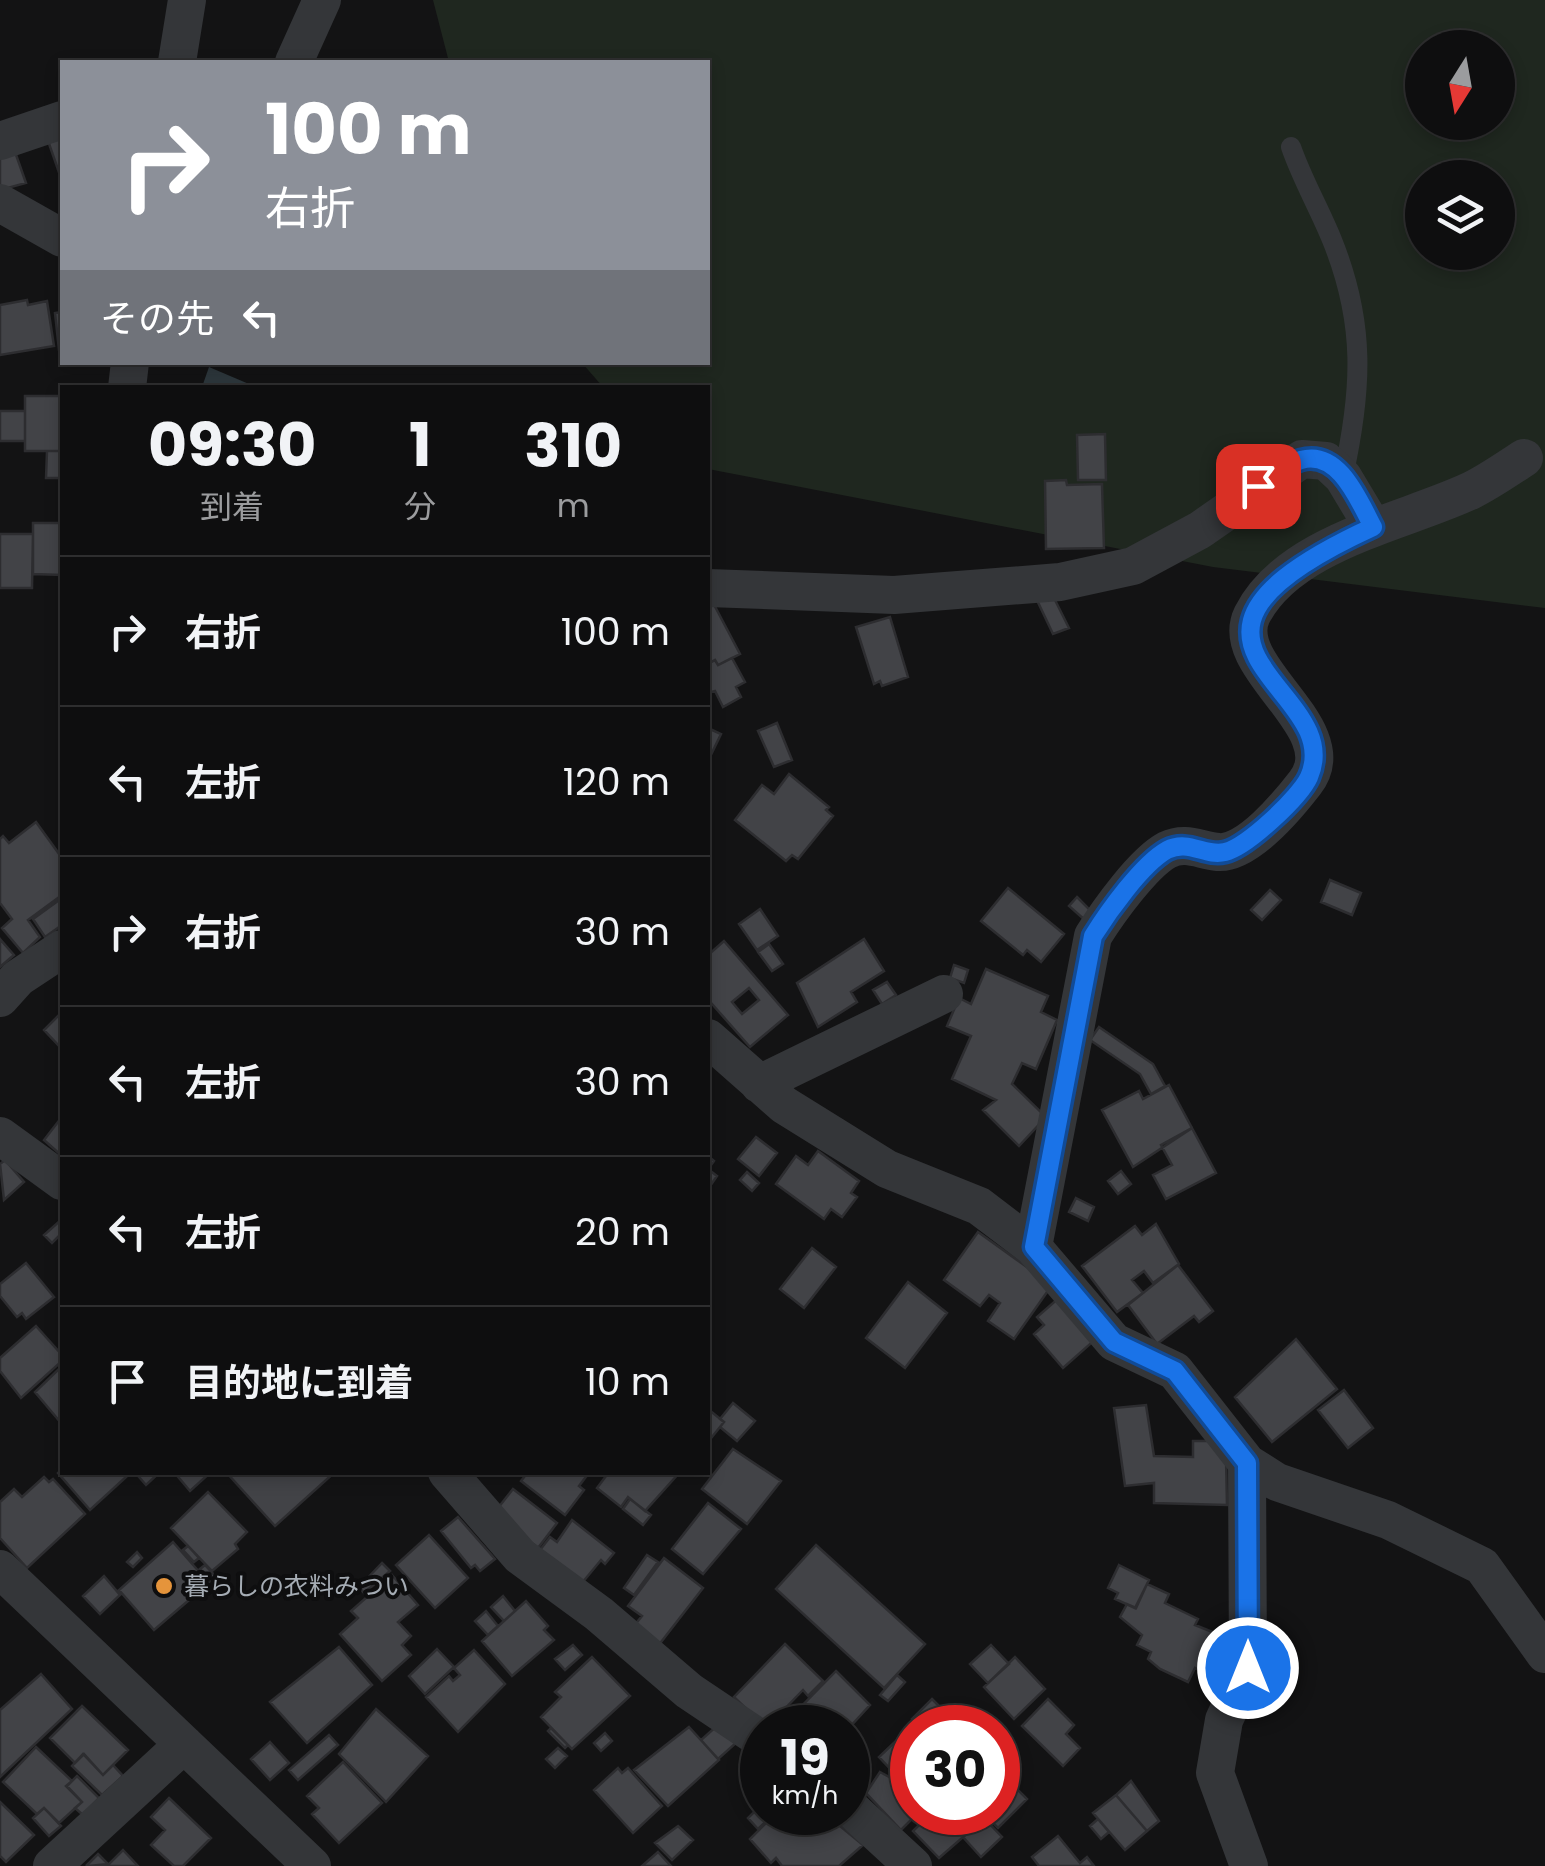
<!DOCTYPE html>
<html lang="ja">
<meta charset="utf-8">
<style>
body{margin:0;font-family:Poppins,"Noto Sans JP",sans-serif;background:#1c1c1d;color:#f1f3f6;height:100vh;display:flex;flex-direction:column;font-size:38px;white-space:nowrap}
*{box-sizing:border-box;margin:0}
p{font-size:32px;color:#9b9c9e}
.icon{flex:none;width:55px;height:55px;fill:none;stroke:currentColor;stroke-width:2;stroke-linecap:round;stroke-linejoin:round}
.map{position:relative;flex:1;overflow:hidden}
.drawer{position:absolute;left:60px;top:385px;width:650px;height:1090px;display:flex;flex-direction:column;background:#0e0e0f;border-radius:0px;box-shadow:0 5px 15px #0003,0 0 0 2px #2e2e2f}
.drawer>*{flex:none}
.guide{position:absolute;left:60px;top:60px;width:650px;height:305px;border-radius:0px;box-shadow:0 5px 15px #0003,0 0 0 2px #2e2e2f;background:#8c9099;color:#fff;overflow:hidden}
.needle{width:65px;rotate:191deg}
.fabs{position:absolute;left:1405px;top:30px;display:grid;gap:20px}
.fabs a{display:grid;place-items:center;width:110px;height:110px;border-radius:50%;background:#0e0e0f;box-shadow:0 5px 15px #0003,0 0 0 2px #2e2e2f;font-size:50px}
.speed{position:absolute;left:740px;top:1705px;display:flex;gap:20px;font-size:50px;font-weight:700;text-align:center}
.speed>*{display:grid;place-content:center;width:130px;height:130px;border-radius:50%;background:#0e0e0f;box-shadow:0 5px 15px #0003,0 0 0 2px #2e2e2f;line-height:1}
.speed small{font-size:25px;font-weight:400}
.speed .limit{border:15px solid #d22;background:#fff;color:#111}
.pin{position:absolute;display:grid;place-items:center;width:85px;height:85px;color:#fff;margin:-42px;border-radius:20px;box-shadow:0 5px 15px #0006}
.me{position:absolute;width:110px;margin:-55px;rotate:0deg;stroke-linejoin:round;filter:drop-shadow(0 0 8px #0008)}
.turn{display:flex;align-items:center;gap:35px;height:210px;padding:0 40px;font-size:45px}
.turn .icon{width:130px;height:130px;stroke-width:2.5}
.turn b{display:block;font-size:70px;line-height:85px}
.then{display:flex;align-items:center;height:95px;padding:0 40px;background:#0003;gap:20px;font-size:38px}
.eta{display:flex;justify-content:space-evenly;align-items:center;height:170px;text-align:center}
.eta b{font-size:60px;font-weight:700;line-height:70px}
ul{padding:0;list-style:none}
li{display:flex;align-items:center;gap:30px;height:150px;padding:0 40px;border-top:2px solid #2e2e2f}
li div{flex:1}
li b{display:block;font-size:38px}
li em{font-style:normal}
.map>svg:first-child{display:block}
.green{fill:#1f271f;fill-rule:evenodd}
.water{fill:#2d373c}
.building{fill:#424347;stroke:#2d2d30;stroke-width:2.5;fill-rule:evenodd}
.lines{fill:none;stroke-linecap:round;stroke-linejoin:round}
.lane{stroke:#343639;stroke-width:20}
.street{stroke:#343639;stroke-width:38}
.route-casing{stroke:#114b97;stroke-width:25}
.route{stroke:#1a73e8;stroke-width:18}
.poi-dot{fill:#e5943b;stroke:#0e0e0f;stroke-width:4}
.labels{text-anchor:middle;stroke-width:8;stroke-linejoin:round;paint-order:stroke}
.poi-label{font-size:25px;fill:#a5acb4;stroke:#0e0e0f;text-anchor:start}
</style>
<div class="map">
<svg width="1545" height="1866" viewBox="0 0 1545 1866">
<rect width="100%" height="100%" fill="#131314"/>
<path class="green" d="M 433,0 L 1545,0 L 1545,608 L 1213,567 L 708,469 L 708,388 L 603,387 L 582,363 L 708,362 L 708,62 L 449,62 ZM 1422,48 L 1498,48 L 1498,122 L 1422,122 ZM 1422,178 L 1498,178 L 1498,252 L 1422,252 Z"/>
<path class="water" d="M 209,367 L 256,387 L 202,387 Z"/>
<path class="building" d="M 62,132 L 62,181 L 47,138 Z
M 14,149 L 26,183 L 0,190 L 0,153 Z
M 27,300 L 28,305 L 47,301 L 54,346 L 0,355 L 0,305 Z
M 62,312 L 62,350 L 59,350 L 55,313 Z
M 25,396 L 62,396 L 62,451 L 25,451 Z
M 0,411 L 25,411 L 25,441 L 0,441 Z
M 1105,434 L 1106,480 L 1078,480 L 1077,435 Z
M 47,451 L 62,451 L 62,478 L 46,478 Z
M 1066,480 L 1067,485 L 1102,484 L 1104,548 L 1046,549 L 1045,481 Z
M 33,523 L 62,523 L 62,575 L 33,574 Z
M 0,534 L 33,534 L 32,588 L 0,588 Z
M 1052,594 L 1069,628 L 1053,634 L 1035,596 Z
M 710,597 L 740,654 L 718,665 L 715,660 L 708,664 Z
M 890,617 L 908,677 L 882,686 L 880,681 L 874,684 L 856,627 Z
M 732,658 L 745,682 L 736,687 L 741,697 L 723,707 L 715,691 L 708,693 L 708,664 L 715,660 L 718,665 Z
M 708,722 L 710,729 L 721,734 L 708,761 Z
M 777,723 L 792,760 L 774,767 L 758,731 Z
M 789,774 L 829,807 L 826,810 L 833,816 L 798,859 L 792,855 L 786,861 L 735,820 L 762,785 L 774,794 Z
M 36,822 L 62,858 L 62,895 L 28,920 L 40,937 L 23,953 L 2,928 L 12,919 L 0,903 L 0,839 L 3,836 L 9,843 Z
M 1330,880 L 1361,893 L 1352,915 L 1321,902 Z
M 1008,888 L 1064,934 L 1041,962 L 1027,950 L 1023,955 L 981,921 Z
M 1270,890 L 1281,900 L 1262,920 L 1251,910 Z
M 1077,897 L 1090,910 L 1086,921 L 1069,906 Z
M 62,898 L 62,925 L 45,937 L 33,919 Z
M 760,909 L 778,936 L 757,950 L 739,924 Z
M 0,939 L 14,955 L 0,967 Z
M 864,939 L 884,971 L 851,992 L 857,1002 L 818,1027 L 797,983 Z
M 724,941 L 788,1015 L 750,1047 L 712,1004 L 708,1008 L 708,955 ZM 749,988 L 759,1000 L 742,1014 L 732,1002 Z
M 769,944 L 783,964 L 772,971 L 758,952 Z
M 954,965 L 968,970 L 964,983 L 950,978 Z
M 986,969 L 1048,996 L 1041,1012 L 1057,1020 L 1036,1069 L 1022,1063 L 1012,1084 L 1046,1117 L 1019,1146 L 983,1110 L 996,1100 L 952,1079 L 971,1036 L 947,1026 L 959,998 L 971,1004 Z
M 887,982 L 896,995 L 882,1004 L 873,990 Z
M 62,1012 L 62,1049 L 44,1030 Z
M 1099,1027 L 1153,1064 L 1165,1086 L 1151,1094 L 1140,1074 L 1090,1040 Z
M 1169,1085 L 1192,1128 L 1133,1167 L 1102,1110 L 1139,1091 L 1143,1099 Z
M 61,1118 L 62,1120 L 62,1156 L 44,1140 Z
M 1192,1128 L 1216,1173 L 1166,1199 L 1153,1175 L 1172,1165 L 1161,1145 Z
M 756,1137 L 777,1153 L 759,1176 L 738,1159 Z
M 818,1151 L 859,1181 L 851,1193 L 857,1197 L 842,1217 L 831,1209 L 824,1219 L 776,1184 L 796,1156 L 808,1165 Z
M 708,1156 L 714,1161 L 708,1169 L 717,1176 L 708,1189 Z
M 5,1160 L 24,1182 L 4,1200 L 0,1164 Z
M 1121,1171 L 1131,1184 L 1118,1194 L 1108,1181 Z
M 747,1172 L 759,1183 L 752,1191 L 740,1180 Z
M 1076,1198 L 1094,1207 L 1088,1221 L 1069,1212 Z
M 62,1219 L 62,1233 L 52,1243 L 44,1235 Z
M 1156,1224 L 1179,1264 L 1153,1283 L 1144,1271 L 1132,1280 L 1143,1293 L 1117,1312 L 1082,1266 L 1135,1226 L 1142,1235 Z
M 978,1232 L 1052,1285 L 1014,1339 L 988,1321 L 1000,1303 L 989,1295 L 980,1306 L 944,1280 Z
M 812,1248 L 836,1267 L 804,1308 L 780,1289 Z
M 26,1263 L 54,1297 L 26,1319 L 22,1313 L 17,1317 L 0,1296 L 0,1284 Z
M 1178,1265 L 1213,1311 L 1199,1322 L 1194,1316 L 1157,1344 L 1128,1305 Z
M 908,1282 L 947,1313 L 905,1368 L 866,1338 Z
M 1061,1296 L 1097,1338 L 1063,1368 L 1034,1334 L 1044,1325 L 1037,1317 Z
M 36,1326 L 62,1355 L 62,1361 L 21,1398 L 0,1371 L 0,1358 Z
M 1296,1339 L 1337,1389 L 1272,1442 L 1235,1397 Z
M 62,1366 L 62,1422 L 61,1423 L 35,1392 Z
M 1344,1390 L 1373,1428 L 1348,1448 L 1318,1410 Z
M 733,1403 L 755,1421 L 737,1441 L 720,1427 L 724,1422 L 720,1419 Z
M 1146,1405 L 1154,1456 L 1193,1457 L 1193,1441 L 1214,1441 L 1226,1457 L 1227,1505 L 1154,1503 L 1154,1483 L 1125,1486 L 1114,1408 Z
M 708,1409 L 724,1422 L 708,1442 Z
M 733,1449 L 781,1481 L 747,1524 L 702,1489 Z
M 62,1469 L 122,1472 L 126,1477 L 90,1510 L 58,1473 Z
M 145,1472 L 159,1472 L 159,1473 L 146,1485 L 139,1477 Z
M 174,1472 L 211,1472 L 190,1491 Z
M 226,1472 L 335,1472 L 275,1526 Z
M 528,1472 L 586,1472 L 588,1474 L 579,1486 L 584,1490 L 565,1515 L 521,1481 Z
M 609,1472 L 680,1472 L 645,1511 L 628,1497 L 621,1507 L 597,1488 Z
M 44,1477 L 49,1482 L 53,1479 L 85,1514 L 27,1568 L 0,1538 L 0,1502 L 14,1489 L 22,1497 Z
M 513,1489 L 557,1523 L 538,1548 L 494,1513 Z
M 208,1492 L 247,1532 L 235,1544 L 238,1549 L 212,1571 L 171,1528 Z
M 630,1499 L 651,1515 L 643,1525 L 623,1509 Z
M 708,1503 L 741,1529 L 703,1574 L 672,1549 Z
M 458,1517 L 495,1559 L 480,1571 L 475,1565 L 471,1568 L 441,1531 Z
M 572,1520 L 614,1553 L 605,1564 L 601,1560 L 582,1583 L 540,1550 L 550,1537 L 557,1542 Z
M 429,1535 L 468,1578 L 435,1608 L 396,1565 Z
M 173,1542 L 209,1583 L 154,1630 L 119,1590 Z
M 816,1545 L 925,1644 L 884,1688 L 776,1589 Z
M 188,1546 L 199,1558 L 194,1562 L 183,1550 Z
M 137,1552 L 142,1558 L 133,1567 L 127,1562 Z
M 647,1555 L 658,1562 L 634,1595 L 624,1588 Z
M 664,1558 L 703,1588 L 658,1646 L 633,1627 L 642,1616 L 628,1606 Z
M 382,1563 L 390,1571 L 364,1593 L 359,1587 Z
M 205,1565 L 216,1577 L 211,1581 L 200,1569 Z
M 1119,1565 L 1149,1580 L 1135,1608 L 1115,1599 L 1118,1593 L 1108,1588 Z
M 392,1575 L 418,1605 L 398,1622 L 411,1636 L 402,1645 L 411,1655 L 382,1681 L 340,1634 L 358,1618 L 351,1611 Z
M 104,1576 L 120,1595 L 100,1614 L 83,1596 Z
M 1147,1584 L 1169,1594 L 1165,1603 L 1198,1619 L 1195,1625 L 1225,1637 L 1207,1674 L 1195,1668 L 1188,1682 L 1160,1669 L 1148,1659 L 1151,1652 L 1137,1645 L 1142,1635 L 1120,1617 L 1127,1604 L 1136,1608 Z
M 503,1596 L 515,1611 L 504,1621 L 491,1607 Z
M 526,1601 L 548,1626 L 544,1630 L 554,1640 L 512,1676 L 482,1641 Z
M 486,1611 L 498,1626 L 488,1635 L 475,1621 Z
M 785,1644 L 823,1681 L 808,1696 L 803,1690 L 766,1728 L 734,1697 Z
M 573,1645 L 582,1655 L 565,1670 L 555,1659 Z
M 991,1645 L 1009,1664 L 988,1683 L 970,1664 Z
M 339,1647 L 372,1685 L 307,1743 L 270,1702 Z
M 437,1649 L 454,1667 L 425,1694 L 409,1676 Z
M 474,1650 L 505,1684 L 458,1732 L 426,1697 L 449,1676 L 453,1681 L 460,1675 L 454,1668 Z
M 592,1657 L 630,1696 L 572,1749 L 541,1717 L 561,1697 L 555,1692 Z
M 1015,1657 L 1045,1689 L 1014,1719 L 984,1687 Z
M 836,1671 L 870,1705 L 848,1729 L 800,1728 L 790,1718 Z
M 41,1674 L 72,1709 L 0,1777 L 0,1710 Z
M 897,1675 L 905,1682 L 888,1701 L 880,1695 Z
M 932,1699 L 951,1718 L 941,1728 L 921,1728 L 912,1719 Z
M 1048,1699 L 1074,1725 L 1066,1734 L 1080,1748 L 1063,1766 L 1022,1726 Z
M 82,1706 L 128,1750 L 103,1775 L 84,1754 L 75,1763 L 50,1738 Z
M 376,1709 L 428,1756 L 386,1802 L 339,1754 Z
M 719,1724 L 736,1743 L 718,1759 L 701,1740 Z
M 689,1727 L 719,1760 L 668,1806 L 634,1770 Z
M 551,1728 L 568,1745 L 565,1748 L 548,1731 Z
M 605,1733 L 612,1741 L 601,1751 L 594,1743 Z
M 329,1735 L 338,1745 L 298,1780 L 289,1770 Z
M 899,1738 L 912,1752 L 912,1759 L 896,1775 L 879,1757 Z
M 270,1742 L 289,1763 L 270,1780 L 251,1759 Z
M 36,1747 L 72,1781 L 66,1786 L 82,1802 L 59,1823 L 44,1808 L 37,1814 L 3,1782 Z
M 558,1748 L 567,1756 L 555,1768 L 546,1759 Z
M 83,1754 L 103,1775 L 113,1765 L 123,1776 L 102,1795 L 72,1766 Z
M 343,1762 L 382,1803 L 339,1843 L 312,1814 L 319,1808 L 307,1796 Z
M 618,1768 L 622,1773 L 628,1768 L 662,1806 L 633,1833 L 594,1790 Z
M 998,1770 L 1027,1799 L 998,1828 L 982,1812 L 998,1812 Z
M 880,1772 L 893,1779 L 898,1775 L 912,1789 L 912,1812 L 919,1812 L 901,1830 L 866,1793 Z
M 77,1776 L 99,1798 L 83,1815 L 75,1808 L 82,1802 L 67,1786 Z
M 1131,1781 L 1159,1821 L 1147,1831 L 1116,1795 Z
M 1116,1795 L 1147,1831 L 1125,1850 L 1093,1813 Z
M 169,1798 L 211,1838 L 183,1866 L 174,1866 L 151,1845 L 165,1830 L 151,1817 Z
M 0,1802 L 34,1835 L 6,1862 L 0,1856 Z
M 762,1804 L 762,1812 L 776,1812 L 758,1829 L 748,1818 Z
M 44,1808 L 61,1826 L 49,1836 L 33,1818 Z
M 777,1812 L 823,1812 L 863,1845 L 839,1866 L 782,1866 L 776,1858 L 771,1863 L 750,1839 Z
M 932,1812 L 957,1812 L 969,1832 L 939,1858 L 913,1831 Z
M 984,1818 L 1002,1837 L 981,1857 L 963,1837 Z
M 1098,1819 L 1109,1832 L 1101,1839 L 1090,1826 Z
M 678,1826 L 693,1840 L 672,1860 L 655,1843 Z
M 1058,1836 L 1080,1863 L 1087,1857 L 1094,1866 L 1039,1866 L 1032,1857 Z
M 123,1850 L 138,1866 L 107,1866 Z
M 658,1852 L 671,1866 L 642,1866 Z
M 98,1854 L 108,1864 L 89,1866 L 87,1865 Z"/>
<g class="lines">
<path class="lane" d="M 1291,147 C 1302,179 1319,208 1332,240 C 1366,324 1362,390 1343,477"/>
<path class="street" d="M 177,62 L 187,0
M 294,62 L 322,0
M 0,141 L 62,120
M 0,203 L 62,238
M 127,388 L 130,362
M 708,588 L 894,595 L 1060,582 L 1133,566 L 1200,530 L 1302,459 L 1326,461 L 1343,477 L 1373,527
M 0,998 L 18,978 L 62,949
M 708,1038 L 784,1105 L 887,1169 L 979,1206 L 1033,1247 L 1114,1342 L 1175,1371 L 1247,1463 L 1277,1482 L 1388,1520 L 1482,1566 L 1545,1654
M 759,1084 L 944,994
M 0,1136 L 62,1181
M 1033,1247 L 1093,936 C 1108,912 1143,863 1167,850 C 1186,841 1199,850 1218,852 C 1247,855 1288,805 1305,783 C 1348,728 1226,668 1252,615 C 1289,542 1405,522 1472,490 C 1490,481 1507,469 1524,458
M 1247,1463 L 1248,1668 L 1224,1720 L 1215,1773 L 1249,1866
M 447,1472 L 520,1556 L 599,1614 L 689,1691 L 762,1740
M 0,1569 L 312,1866
M 848,1806 L 913,1866
M 52,1866 L 184,1744"/>
</g>
<g class="lines">
<defs>
<path id="route" d="M 1248,1668 L 1247,1463 L 1175,1371 L 1114,1342 L 1034,1247 L 1093,936 C 1108,912 1142,864 1167,850 C 1189,839 1205,857 1225,852 C 1247,847 1300,797 1309,777 C 1349,686 1116,645 1373,527 C 1359,501 1339,449 1301,460 C 1287,464 1271,478 1258,486"/>
</defs>
<use href="#route" class="route-casing"/>
<use href="#route" class="route"/>
</g>
<circle class="poi-dot" cx="164" cy="1586" r="10"/>
<g class="labels">
<g class="poi-label">
<text x="184" y="1595">暮らしの衣料みつい</text>
</g>
</g>
</svg>
<div class="fabs">
<a><svg class="needle" viewBox="-14 -14 28 28"><path d="M0-13l5 13h-10z" fill="#e53935"/><path d="M0 13l5-13h-10z" fill="#9b9c9e"/></svg></a>
<a><svg class="icon" aria-label="layers" viewBox="0 0 24 24"><path d="M12 4l9 5-9 5-9-5zM3 14l9 5 9-5"/></svg></a>
</div>
<div class="speed"><div>19<small>km/h</small></div><div class="limit">30</div></div>
<div class="pin" style="left:1258px;top:486px;background:#d93025"><svg class="icon" aria-label="arrive" viewBox="0 0 24 24"><path d="M6 21V4h12l-3 4 3 4H6"/></svg></div>
<svg class="me" style="left:1248px;top:1668px" viewBox="-20 -20 40 40"><circle r="17" fill="#1a73e8" stroke="#fff" stroke-width="3"/><path d="M0-11L8 9 0 5-8 9z" fill="#fff"/></svg>
<div class="guide">
<div class="turn"><svg class="icon" aria-label="right" viewBox="0 0 24 24"><path d="M7 20v-9h11M14 6l5 5-5 5"/></svg><div><b>100 m</b>右折</div></div>
<div class="then">その先<svg class="icon" aria-label="left" viewBox="0 0 24 24"><path d="M17 20v-9H6M10 6l-5 5 5 5"/></svg></div>
</div>
<section class="drawer">
<div class="eta">
<div><b>09:30</b><p>到着</p></div>
<div><b>1</b><p>分</p></div>
<div><b>310</b><p>m</p></div>
</div>
<ul>
<li><svg class="icon" aria-label="right" viewBox="0 0 24 24"><path d="M7 20v-9h11M14 6l5 5-5 5"/></svg><div><b>右折</b></div><em>100 m</em></li>
<li><svg class="icon" aria-label="left" viewBox="0 0 24 24"><path d="M17 20v-9H6M10 6l-5 5 5 5"/></svg><div><b>左折</b></div><em>120 m</em></li>
<li><svg class="icon" aria-label="right" viewBox="0 0 24 24"><path d="M7 20v-9h11M14 6l5 5-5 5"/></svg><div><b>右折</b></div><em>30 m</em></li>
<li><svg class="icon" aria-label="left" viewBox="0 0 24 24"><path d="M17 20v-9H6M10 6l-5 5 5 5"/></svg><div><b>左折</b></div><em>30 m</em></li>
<li><svg class="icon" aria-label="left" viewBox="0 0 24 24"><path d="M17 20v-9H6M10 6l-5 5 5 5"/></svg><div><b>左折</b></div><em>20 m</em></li>
<li><svg class="icon" aria-label="arrive" viewBox="0 0 24 24"><path d="M6 21V4h12l-3 4 3 4H6"/></svg><div><b>目的地に到着</b></div><em>10 m</em></li>
</ul>
</section>
</div>
